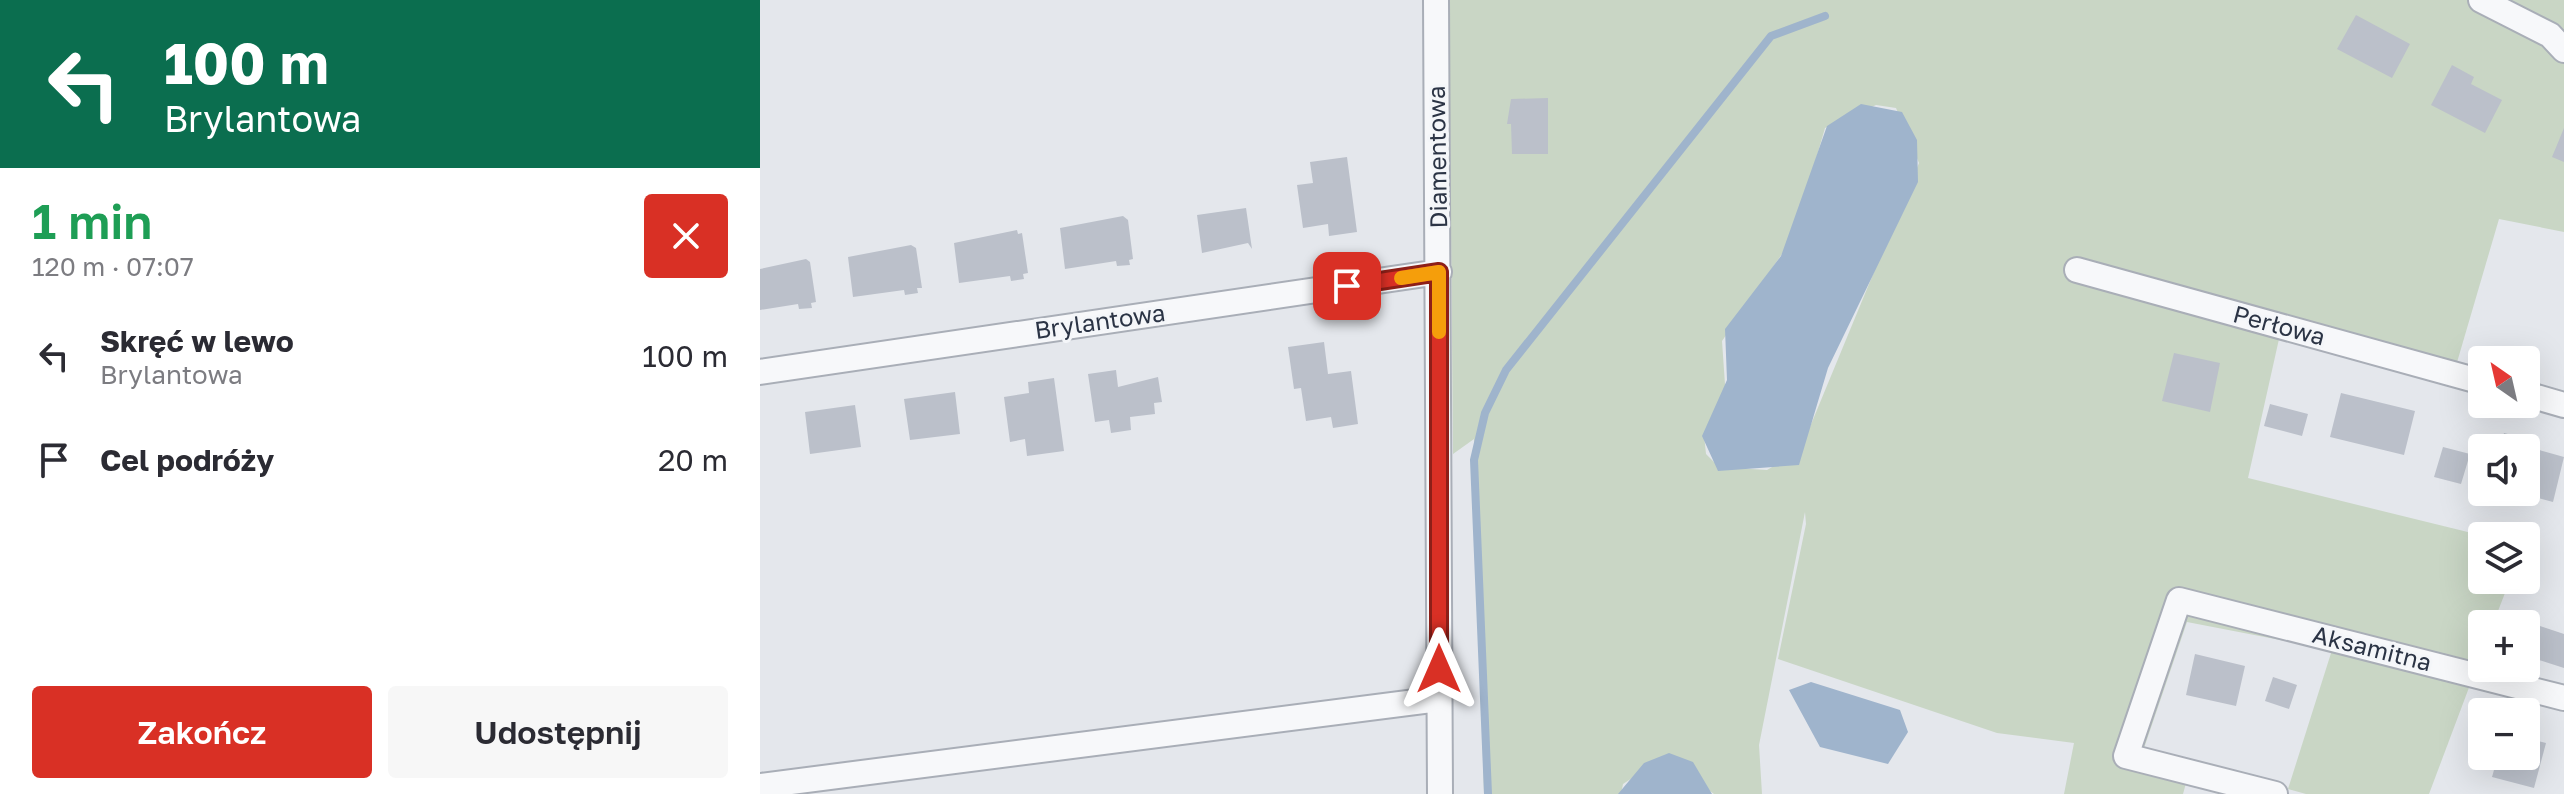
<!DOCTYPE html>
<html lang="pl">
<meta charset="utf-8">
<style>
body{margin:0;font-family:"Golos Text",sans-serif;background:#f7f7f7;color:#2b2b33;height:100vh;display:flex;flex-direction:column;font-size:30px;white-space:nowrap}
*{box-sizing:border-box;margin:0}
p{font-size:26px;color:#7c7c81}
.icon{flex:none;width:44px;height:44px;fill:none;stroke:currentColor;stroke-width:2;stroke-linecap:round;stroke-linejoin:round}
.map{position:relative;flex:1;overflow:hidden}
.sheet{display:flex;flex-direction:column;background:#fff;width:760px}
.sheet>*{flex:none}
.hud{background:#0b6e4f;color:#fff;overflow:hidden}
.needle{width:52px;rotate:326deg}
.tools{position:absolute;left:1708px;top:346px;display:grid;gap:16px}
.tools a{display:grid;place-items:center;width:72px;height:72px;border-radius:8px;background:#fff;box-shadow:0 8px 32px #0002;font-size:40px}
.pin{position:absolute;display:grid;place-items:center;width:68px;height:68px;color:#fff;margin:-34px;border-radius:16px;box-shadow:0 4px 12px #0006}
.me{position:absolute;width:88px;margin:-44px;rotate:0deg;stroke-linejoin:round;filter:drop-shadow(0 0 6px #0008)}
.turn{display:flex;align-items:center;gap:28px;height:168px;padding:0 32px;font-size:36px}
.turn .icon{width:104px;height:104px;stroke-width:2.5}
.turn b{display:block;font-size:56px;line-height:68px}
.round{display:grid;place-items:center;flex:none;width:84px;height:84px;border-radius:8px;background:#f7f7f7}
.head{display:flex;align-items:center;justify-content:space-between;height:136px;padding:0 32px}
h1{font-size:48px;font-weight:600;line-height:60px;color:#1e9e55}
.action{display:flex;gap:16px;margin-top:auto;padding:16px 32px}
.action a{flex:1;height:92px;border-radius:8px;background:#d93025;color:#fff;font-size:32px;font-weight:600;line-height:92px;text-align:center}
.action a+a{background:#f7f7f7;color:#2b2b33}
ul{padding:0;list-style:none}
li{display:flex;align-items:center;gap:24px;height:104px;padding:0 32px}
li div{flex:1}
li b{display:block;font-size:30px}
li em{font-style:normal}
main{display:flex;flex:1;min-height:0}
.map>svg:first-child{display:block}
.green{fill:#c9d6c5;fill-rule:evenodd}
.water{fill:#9fb4cc}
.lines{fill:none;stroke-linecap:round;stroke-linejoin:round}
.stream{stroke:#9fb4cc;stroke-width:8}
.building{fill:#bbc0ca}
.street-casing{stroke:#a9aeb7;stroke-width:28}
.street{stroke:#f7f8fa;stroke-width:24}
.route-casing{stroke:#8d1f18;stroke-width:20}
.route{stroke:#d93025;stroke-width:14}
.slow{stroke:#f59e0b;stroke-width:14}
.labels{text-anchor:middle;stroke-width:6;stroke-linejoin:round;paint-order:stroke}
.street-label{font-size:24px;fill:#2b3445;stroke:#f4f6f9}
</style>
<main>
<section class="sheet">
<div class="hud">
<div class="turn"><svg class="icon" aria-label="left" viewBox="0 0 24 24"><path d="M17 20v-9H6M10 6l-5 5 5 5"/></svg><div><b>100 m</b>Brylantowa</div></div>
</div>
<div class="head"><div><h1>1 min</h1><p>120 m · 07:07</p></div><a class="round" style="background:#d93025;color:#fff"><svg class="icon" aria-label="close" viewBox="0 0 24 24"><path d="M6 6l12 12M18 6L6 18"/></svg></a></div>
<ul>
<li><svg class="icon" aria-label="left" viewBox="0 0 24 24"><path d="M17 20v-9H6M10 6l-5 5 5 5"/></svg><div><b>Skręć w lewo</b><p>Brylantowa</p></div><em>100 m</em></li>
<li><svg class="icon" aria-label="arrive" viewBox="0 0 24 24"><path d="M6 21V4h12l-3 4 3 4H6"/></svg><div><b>Cel podróży</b></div><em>20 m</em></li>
</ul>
<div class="action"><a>Zakończ</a><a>Udostępnij</a></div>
</section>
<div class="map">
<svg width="1804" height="794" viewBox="0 0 1804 794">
<rect width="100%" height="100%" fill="#e4e7ec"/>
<path class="green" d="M 689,0 L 1804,0 L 1804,232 L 1739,219 L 1693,376 L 1521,330 L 1488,478 L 1724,536 L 1722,580 L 1750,580 L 1733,624 L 1722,624 L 1722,653 L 1669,794 L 1546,794 L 1528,789 L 1572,650 L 1427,622 L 1382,754 L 1428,776 L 1423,794 L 1304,794 L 1314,743 L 1237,733 L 1018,659 L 1046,524 L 1045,512 L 999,745 L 1002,794 L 954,794 L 904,757 L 863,784 L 861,794 L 724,794 L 714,439 L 693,454 ZM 1116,105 L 1136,108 L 1159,163 L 1040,451 L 1007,470 L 959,467 L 946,454 L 944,435 L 966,399 L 962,341 L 1033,238 L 1065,128 Z"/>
<path class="water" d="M 1101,104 L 1142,112 L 1157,140 L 1158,182 L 1068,368 L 1039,465 L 958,471 L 942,436 L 967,380 L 965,329 L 1021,256 L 1067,126 Z
M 1051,682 L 1140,710 L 1148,732 L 1128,764 L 1060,747 L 1029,690 Z
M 909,753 L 933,762 L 952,794 L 858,794 L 884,763 Z"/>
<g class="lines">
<path class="stream" d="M 728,794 L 714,460 L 725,413 L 746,370 L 1011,36 L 1065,16"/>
</g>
<path class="building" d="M 1596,15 L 1650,44 L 1632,78 L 1577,49 Z
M 1692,65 L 1714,77 L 1711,84 L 1742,100 L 1725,133 L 1671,105 Z
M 788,98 L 788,154 L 752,154 L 751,124 L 747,124 L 751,99 Z
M 1804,128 L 1804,162 L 1792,157 Z
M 587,157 L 597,232 L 569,236 L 568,224 L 543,228 L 537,185 L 553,183 L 550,162 Z
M 486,208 L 492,249 L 488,243 L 442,253 L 437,215 Z
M 363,216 L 368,220 L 373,259 L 369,260 L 370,265 L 357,266 L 356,261 L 305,269 L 300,228 Z
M 257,230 L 258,234 L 262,233 L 268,273 L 263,274 L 264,279 L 251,281 L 250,276 L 199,283 L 194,243 Z
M 151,245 L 156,248 L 162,288 L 157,288 L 158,293 L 145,295 L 144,290 L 93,297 L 88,257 Z
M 46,259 L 50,262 L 56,302 L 51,303 L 52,308 L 39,309 L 38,304 L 0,310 L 0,269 Z
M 564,342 L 568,374 L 591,371 L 598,424 L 573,428 L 571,417 L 546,421 L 541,388 L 534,389 L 528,347 Z
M 1414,353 L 1460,363 L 1450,412 L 1402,401 Z
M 356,370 L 358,387 L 398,377 L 402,402 L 394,403 L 395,414 L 370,417 L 371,430 L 351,433 L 349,420 L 335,422 L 328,374 Z
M 294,378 L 304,451 L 267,456 L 265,439 L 250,442 L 244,397 L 269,393 L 268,382 Z
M 195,392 L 200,434 L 150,440 L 144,399 Z
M 1581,393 L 1655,411 L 1644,455 L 1570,437 Z
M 1510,404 L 1548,414 L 1542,436 L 1504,426 Z
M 95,405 L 101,447 L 50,454 L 45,412 Z
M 1744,433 L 1778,442 L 1776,449 L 1804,457 L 1793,502 L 1767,495 L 1772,475 L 1766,474 L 1766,448 L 1740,448 Z
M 1683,447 L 1710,454 L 1701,484 L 1674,477 Z
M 1746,613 L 1765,617 L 1764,624 L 1743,624 Z
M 1780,626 L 1804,634 L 1804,668 L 1770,657 Z
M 1435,654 L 1485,666 L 1476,706 L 1426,695 Z
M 1731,668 L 1760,668 L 1757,677 Z
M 1513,677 L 1537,685 L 1529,709 L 1505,701 Z
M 1766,738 L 1786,743 L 1774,788 L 1732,777 L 1738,756 L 1766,756 Z"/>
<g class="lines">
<defs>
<path id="street" d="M 676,0 L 680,794
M 1721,0 L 1790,35 L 1804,50
M 1317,270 L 1722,382
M 0,372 L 679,272
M 1766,394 L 1804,405
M 0,786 L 679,699
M 1515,794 L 1366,756 L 1419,600 L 1804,698"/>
</defs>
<use href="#street" class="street-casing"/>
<use href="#street" class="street"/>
</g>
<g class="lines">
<defs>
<path id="route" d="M 587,286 L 679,272 L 679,669"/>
</defs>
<use href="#route" class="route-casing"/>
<use href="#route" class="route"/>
<path class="slow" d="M 641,278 L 679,272 L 679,332"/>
</g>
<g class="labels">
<g class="street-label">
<text transform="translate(678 157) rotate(-91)" y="8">Diamentowa</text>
<text transform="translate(340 322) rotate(-8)" y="8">Brylantowa</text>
<text transform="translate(1519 326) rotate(15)" y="8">Perłowa</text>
<text transform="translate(1612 649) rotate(14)" y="8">Aksamitna</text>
</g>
</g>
</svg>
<div class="tools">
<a><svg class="needle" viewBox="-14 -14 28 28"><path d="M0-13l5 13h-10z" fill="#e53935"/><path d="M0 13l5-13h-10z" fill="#7c7c81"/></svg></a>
<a><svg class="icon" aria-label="sound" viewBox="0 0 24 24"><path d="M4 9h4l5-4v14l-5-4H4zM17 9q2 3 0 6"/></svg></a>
<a><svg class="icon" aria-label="layers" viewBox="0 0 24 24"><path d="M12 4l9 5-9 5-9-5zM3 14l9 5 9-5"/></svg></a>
<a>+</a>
<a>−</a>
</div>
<div class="pin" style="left:587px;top:286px;background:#d93025"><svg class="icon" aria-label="arrive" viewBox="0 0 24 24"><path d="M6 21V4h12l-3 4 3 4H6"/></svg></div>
<svg class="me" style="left:679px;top:669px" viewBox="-20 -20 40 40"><path d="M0-17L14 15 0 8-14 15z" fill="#d93025" stroke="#fff" stroke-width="4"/></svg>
</div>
</main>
